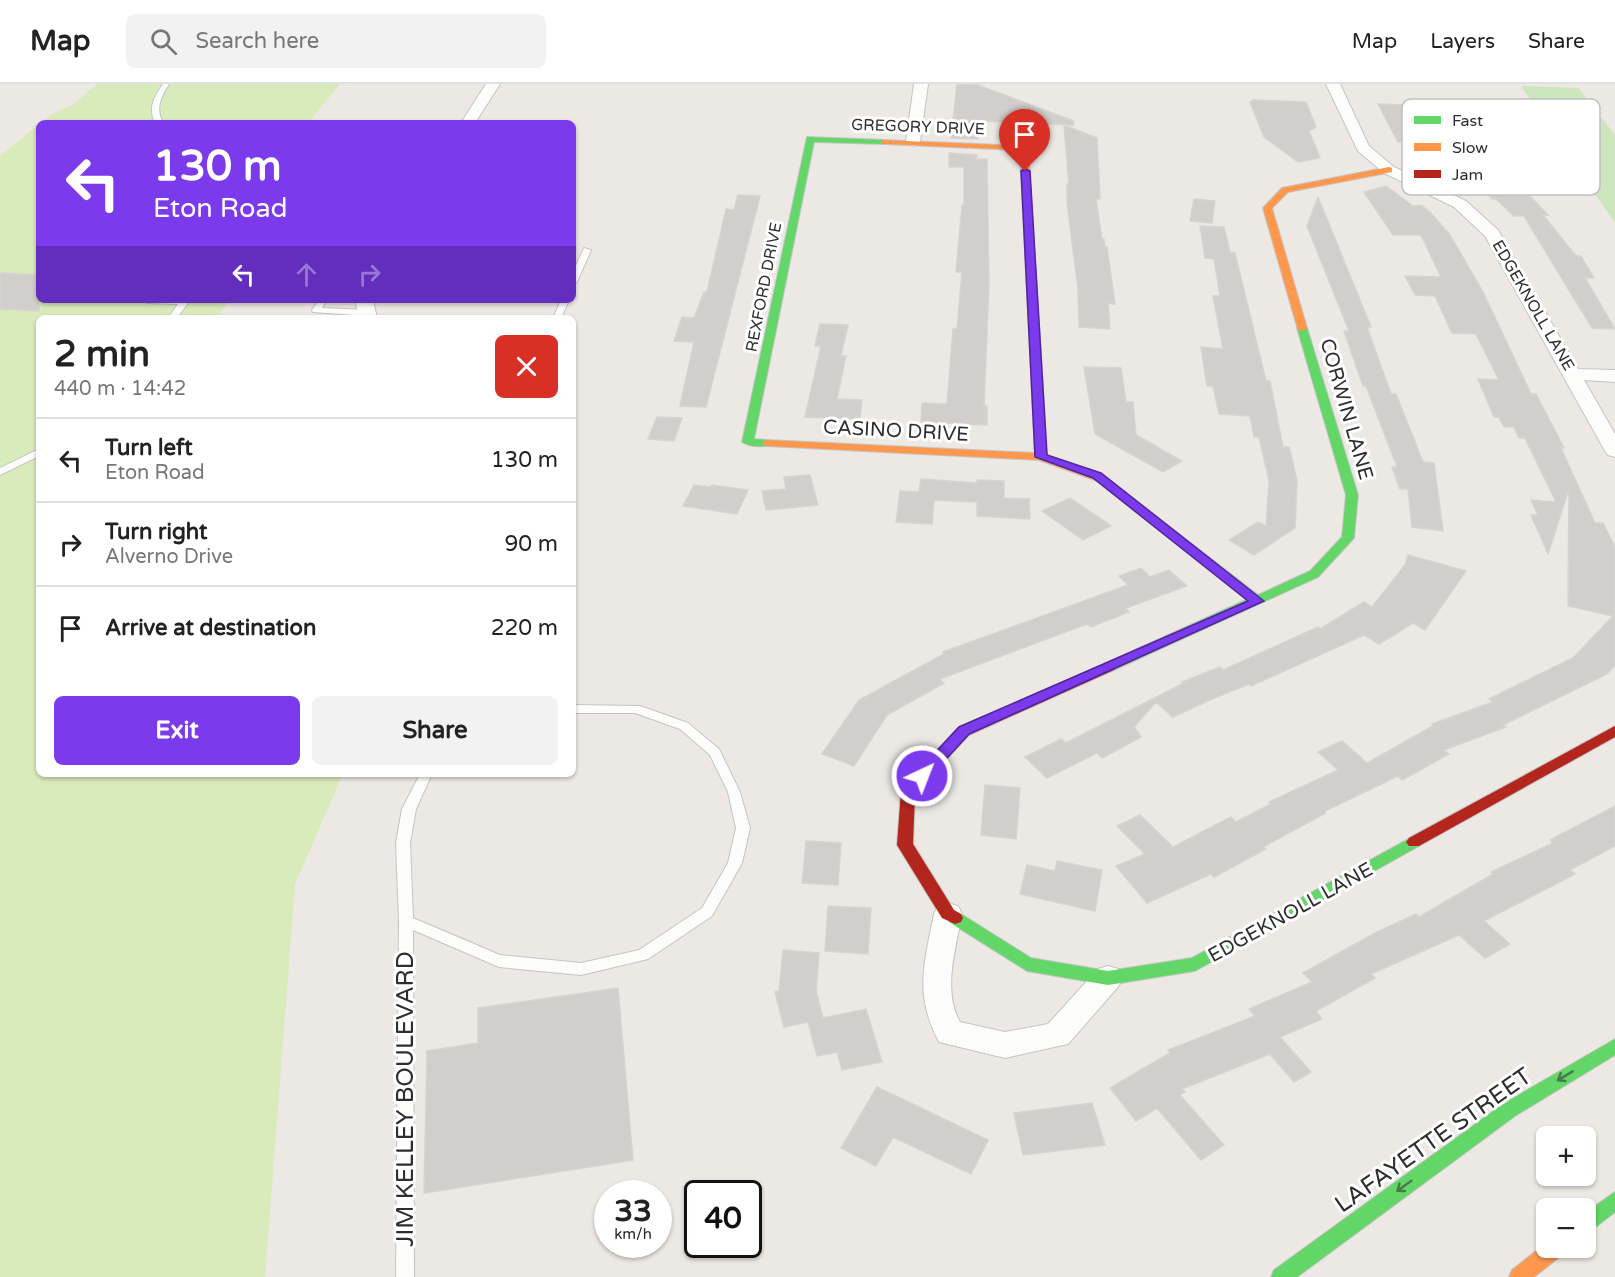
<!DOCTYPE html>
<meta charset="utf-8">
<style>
body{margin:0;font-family:"Varela Round",sans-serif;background:#f2f2f2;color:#222;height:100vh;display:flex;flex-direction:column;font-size:22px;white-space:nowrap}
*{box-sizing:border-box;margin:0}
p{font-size:20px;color:#767676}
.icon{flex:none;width:33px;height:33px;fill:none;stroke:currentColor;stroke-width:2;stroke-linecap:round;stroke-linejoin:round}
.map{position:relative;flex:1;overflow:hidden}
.details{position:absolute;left:36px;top:231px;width:540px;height:462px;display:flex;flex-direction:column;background:#fff;border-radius:9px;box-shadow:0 2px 4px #0004}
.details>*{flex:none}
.top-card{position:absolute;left:36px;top:36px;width:540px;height:183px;border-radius:9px;box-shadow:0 2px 4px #0004;background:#7c3aed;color:#fff;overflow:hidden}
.fabs{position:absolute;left:1536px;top:1042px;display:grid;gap:12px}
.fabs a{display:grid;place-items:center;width:60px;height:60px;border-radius:9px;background:#fff;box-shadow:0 2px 4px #0004;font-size:30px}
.speed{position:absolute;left:594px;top:1096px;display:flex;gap:12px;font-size:30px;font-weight:700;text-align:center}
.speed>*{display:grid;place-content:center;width:78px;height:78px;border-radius:50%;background:#fff;box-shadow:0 2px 4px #0004;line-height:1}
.speed small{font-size:15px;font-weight:400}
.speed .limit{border:3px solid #111;border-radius:9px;background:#fff;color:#111}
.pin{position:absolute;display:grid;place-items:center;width:51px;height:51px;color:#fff;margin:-62px -26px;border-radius:50% 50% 50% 0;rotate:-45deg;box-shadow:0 0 6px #0007}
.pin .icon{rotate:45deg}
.me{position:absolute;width:66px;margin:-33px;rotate:43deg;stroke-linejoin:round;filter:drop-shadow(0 0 4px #0008)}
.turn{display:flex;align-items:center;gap:21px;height:126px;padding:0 18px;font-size:27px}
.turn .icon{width:78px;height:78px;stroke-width:2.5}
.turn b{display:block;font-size:42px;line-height:51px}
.lanes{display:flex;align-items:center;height:57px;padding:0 18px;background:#0003;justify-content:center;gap:30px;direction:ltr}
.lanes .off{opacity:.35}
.round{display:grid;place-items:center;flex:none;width:63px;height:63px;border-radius:9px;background:#f2f2f2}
.headline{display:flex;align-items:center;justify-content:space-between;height:102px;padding:0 18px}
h1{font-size:36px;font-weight:700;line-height:45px}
.button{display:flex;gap:12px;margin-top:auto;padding:12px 18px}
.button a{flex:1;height:69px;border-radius:9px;background:#7c3aed;color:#fff;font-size:24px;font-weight:700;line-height:69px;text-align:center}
.button a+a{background:#f2f2f2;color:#222}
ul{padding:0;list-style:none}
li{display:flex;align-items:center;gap:18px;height:84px;padding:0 18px;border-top:2px solid #e0e0e0}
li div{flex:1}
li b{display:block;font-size:22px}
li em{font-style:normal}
header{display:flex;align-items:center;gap:36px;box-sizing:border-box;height:84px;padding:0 30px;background:#fff;border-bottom:2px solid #e0e0e0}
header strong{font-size:28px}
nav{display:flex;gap:33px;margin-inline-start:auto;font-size:21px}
.search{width:420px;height:54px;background:#f2f2f2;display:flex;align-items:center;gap:15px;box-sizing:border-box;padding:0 21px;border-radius:9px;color:#767676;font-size:22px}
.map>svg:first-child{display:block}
.green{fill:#cee6be}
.pitch{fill:#d9eabb}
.building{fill:#d1cecb;stroke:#d7d4d0;stroke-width:1.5}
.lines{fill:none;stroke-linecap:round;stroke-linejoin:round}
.lane-casing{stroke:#c5c4c5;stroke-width:2}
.street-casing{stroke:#c5c4c5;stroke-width:2}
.fast-casing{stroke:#c5c4c5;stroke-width:2}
.slow-casing{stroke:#c5c4c5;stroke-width:2}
.jam-casing{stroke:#c5c4c5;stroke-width:2}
.lane{fill:#fcfcfb;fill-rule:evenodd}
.street{fill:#fcfcfb;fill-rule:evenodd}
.fast{fill:#63d668;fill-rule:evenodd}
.slow{fill:#ff974d;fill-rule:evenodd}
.jam{fill:#b3261e;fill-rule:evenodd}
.oneway{stroke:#467a48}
.route{fill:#7c3aed;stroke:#51269a;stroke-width:1.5}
.labels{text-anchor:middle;stroke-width:6;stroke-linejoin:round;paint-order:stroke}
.far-street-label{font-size:16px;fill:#2e2e2e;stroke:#fff}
.street-label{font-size:20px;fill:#2e2e2e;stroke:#fff}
.near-street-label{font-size:24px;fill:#2e2e2e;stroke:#fff}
.key{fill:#fff;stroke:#c0c0c0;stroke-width:1.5}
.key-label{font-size:16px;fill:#2e2e2e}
</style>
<header>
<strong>Map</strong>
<div class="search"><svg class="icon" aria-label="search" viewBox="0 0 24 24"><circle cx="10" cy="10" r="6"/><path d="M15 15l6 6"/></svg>Search here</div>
<nav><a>Map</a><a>Layers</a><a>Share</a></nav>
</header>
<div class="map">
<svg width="1615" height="1193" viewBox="0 0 1615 1193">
<rect width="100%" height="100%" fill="#ece8e4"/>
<path class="green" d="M 1521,2 L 1579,4 L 1615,51 L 1615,139 Z"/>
<path class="pitch" d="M 97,0 L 340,0 L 308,39 L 41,39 L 52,30 L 74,20 Z
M 39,40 L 39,216 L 230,216 L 216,234 L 39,234 L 39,690 L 343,690 L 295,800 L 265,1193 L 0,1193 L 0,72 Z"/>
<path class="building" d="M 957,0 L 975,0 L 1074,37 L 1073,41 L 980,37 L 978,55 L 951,54 Z
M 1253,16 L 1306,18 L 1316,43 L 1309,47 L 1320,74 L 1298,78 L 1264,53 L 1250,18 Z
M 1378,20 L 1406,21 L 1429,59 L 1398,58 Z
M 1064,41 L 1097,54 L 1100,115 L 1096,115 L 1102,155 L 1104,155 L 1105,163 L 1107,163 L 1115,220 L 1108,219 L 1110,245 L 1079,243 L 1078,205 L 1067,119 L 1067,100 L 1069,101 Z
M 949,69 L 977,71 L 976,75 L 987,75 L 989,200 L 984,322 L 987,322 L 987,341 L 921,338 L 922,319 L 947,320 L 953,245 L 957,245 L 962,188 L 956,188 L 962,121 L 964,121 L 964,83 L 949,83 Z
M 1507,88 L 1548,131 L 1543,131 L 1576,172 L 1581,172 L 1594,194 L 1585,194 L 1615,245 L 1592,244 L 1524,132 L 1514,132 L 1496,115 L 1492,115 L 1468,89 Z
M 1386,102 L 1413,122 L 1421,121 L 1430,128 L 1450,151 L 1483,208 L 1531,310 L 1536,310 L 1564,364 L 1561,364 L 1595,439 L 1603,439 L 1615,463 L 1615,581 L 1607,590 L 1503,641 L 1506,643 L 1444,666 L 1449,670 L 1402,696 L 1398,692 L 1325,727 L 1326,729 L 1263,763 L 1266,765 L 1214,793 L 1211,790 L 1147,819 L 1116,782 L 1145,770 L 1117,742 L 1140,731 L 1173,763 L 1231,733 L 1236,738 L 1271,720 L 1269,718 L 1338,686 L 1318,668 L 1342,657 L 1367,679 L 1433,642 L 1432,640 L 1493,618 L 1489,615 L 1573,574 L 1613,532 L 1568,522 L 1569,405 L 1548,470 L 1531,431 L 1538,431 L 1531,416 L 1556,418 L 1525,354 L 1519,354 L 1514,343 L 1504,343 L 1499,333 L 1494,333 L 1478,295 L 1499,296 L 1476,250 L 1452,249 L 1435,212 L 1415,211 L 1405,192 L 1441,193 L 1421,151 L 1393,151 L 1364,108 Z
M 738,111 L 760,112 L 706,323 L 680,322 L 694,258 L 674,257 L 682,233 L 694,234 L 704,208 L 707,208 L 726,125 L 734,126 Z
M 1318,113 L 1371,243 L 1367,243 L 1391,310 L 1396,310 L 1423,378 L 1434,379 L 1443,447 L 1412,443 L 1408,405 L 1400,405 L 1392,383 L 1397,383 L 1366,302 L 1363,302 L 1344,247 L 1349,247 L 1307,142 Z
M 1194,115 L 1215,117 L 1212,139 L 1190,137 Z
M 1200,142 L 1224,143 L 1230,168 L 1235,169 L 1266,297 L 1270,297 L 1283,363 L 1289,363 L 1297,396 L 1295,444 L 1254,471 L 1229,456 L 1258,438 L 1266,442 L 1269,396 L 1259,353 L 1254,353 L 1250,332 L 1219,330 L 1213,302 L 1207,302 L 1201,263 L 1223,265 L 1213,212 L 1220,212 L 1214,175 L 1205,174 Z
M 0,189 L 39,191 L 39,227 L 0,225 Z
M 820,240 L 848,241 L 841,272 L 846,272 L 837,315 L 862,316 L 860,335 L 805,333 L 821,262 L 815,262 Z
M 1084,283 L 1121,284 L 1126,318 L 1133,318 L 1136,351 L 1182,377 L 1163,388 L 1095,350 Z
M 657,333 L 682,334 L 674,357 L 648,355 Z
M 810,391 L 818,421 L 766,426 L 762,407 L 786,405 L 784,393 Z
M 921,395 L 977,399 L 977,396 L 1004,397 L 1004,414 L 1029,415 L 1030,435 L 977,432 L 977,418 L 934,416 L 932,440 L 896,438 L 900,407 L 919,408 Z
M 694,401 L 710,403 L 712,401 L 748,406 L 737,430 L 683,422 Z
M 1070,414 L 1111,442 L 1083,456 L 1042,427 Z
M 1408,471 L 1466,487 L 1425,546 L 1413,539 L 1379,560 L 1364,551 L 1251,602 L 1249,600 L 1212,615 L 1173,633 L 1156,618 L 1134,643 L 1141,653 L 1102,674 L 1097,669 L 1047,694 L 1025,673 L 1061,655 L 1066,659 L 1184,599 L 1182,598 L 1220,583 L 1223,586 L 1318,543 L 1320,545 L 1364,518 L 1372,523 L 1405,481 Z
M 1141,484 L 1150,493 L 1169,486 L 1187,502 L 1126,524 L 1129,528 L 1091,543 L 1087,540 L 940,595 L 944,599 L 887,631 L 854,682 L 822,670 L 859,616 L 944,570 L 943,568 L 1128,501 L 1119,492 Z
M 985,701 L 1020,704 L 1016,755 L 981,751 Z
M 1615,722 L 1615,762 L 1570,786 L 1575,790 L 1484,837 L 1510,860 L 1485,874 L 1459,851 L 1371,890 L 1375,894 L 1316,927 L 1322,935 L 1280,953 L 1311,988 L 1294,998 L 1270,970 L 1182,1005 L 1185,1008 L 1180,1011 L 1224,1061 L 1201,1076 L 1157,1024 L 1136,1037 L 1110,1004 L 1170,969 L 1168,966 L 1255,932 L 1249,925 L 1312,898 L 1303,889 L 1373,850 L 1416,830 L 1419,833 L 1493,790 L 1491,788 L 1553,759 L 1550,756 Z
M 806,757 L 841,759 L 838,801 L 802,799 Z
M 1057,777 L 1102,786 L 1095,827 L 1020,810 L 1027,781 L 1055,787 Z
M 828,822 L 871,824 L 868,870 L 825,867 Z
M 783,866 L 819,869 L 816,907 L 823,934 L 866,925 L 882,978 L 842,986 L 837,968 L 817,972 L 808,938 L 784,943 L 775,908 L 779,907 Z
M 618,904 L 633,1076 L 424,1109 L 427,967 L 478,959 L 478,924 Z
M 877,1003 L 988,1056 L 971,1090 L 893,1053 L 876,1082 L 841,1064 Z
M 1092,1019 L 1105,1061 L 1023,1071 L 1014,1029 Z"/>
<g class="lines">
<defs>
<path id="lane" d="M 163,0 L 169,0 C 161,13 155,24 163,39 L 155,39 C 148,24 154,13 163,0 Z
M 584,164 L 591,166 L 577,198 L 573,201 L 573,188 Z
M 143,216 L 190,216 L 177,234 L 168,234 L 178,220 L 147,219 Z
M 319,216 L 327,216 L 322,224 L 367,226 L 371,229 L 367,232 L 313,228 L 312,226 Z
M 561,216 L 569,216 L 561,234 L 553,234 Z
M 39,365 L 39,372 L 0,391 L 0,384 Z
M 573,621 L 640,622 L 688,639 L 719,665 L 740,708 L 750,744 L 742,779 L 712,832 L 648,875 L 581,891 L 499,883 L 413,846 L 414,1193 L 396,1193 L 399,837 L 396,759 L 402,725 L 420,690 L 432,690 L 416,725 L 410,759 L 413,834 L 500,871 L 581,879 L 639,866 L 702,824 L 728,779 L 736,744 L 728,708 L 710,671 L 680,645 L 635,629 L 573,629 Z"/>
<path id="street" d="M 486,0 L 500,0 L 475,39 L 461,39 Z
M 914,0 L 928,0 L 920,58 L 913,62 L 906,58 Z
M 1326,0 L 1340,0 L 1369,62 L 1394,83 L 1466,117 L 1498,146 L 1578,285 L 1615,286 L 1615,298 L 1584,296 L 1615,350 L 1615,373 L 1608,371 L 1605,367 L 1485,152 L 1454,123 L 1384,89 L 1358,67 Z
M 355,216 L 373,216 L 377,234 L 359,234 Z
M 948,819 L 958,822 L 962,830 C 956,864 942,906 960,938 L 1005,948 L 1048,940 L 1098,885 L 1108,882 L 1118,885 L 1123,894 L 1118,903 L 1068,960 L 1005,974 L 939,958 C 914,911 924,880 934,830 L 938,822 Z"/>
<path id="fast" d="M 807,53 L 885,56 L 889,58 L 885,60 L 814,58 L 754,355 L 767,356 L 773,359 C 766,364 749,363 742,358 Z
M 1302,241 L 1307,244 L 1358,411 L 1354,454 L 1318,493 L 1114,586 L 1104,586 L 1102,583 L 1104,580 L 1248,515 L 1097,397 L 1097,393 L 1105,393 L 1258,511 L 1310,487 L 1342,453 L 1346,411 L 1297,244 Z
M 1414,752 L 1419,754 L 1422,758 L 1419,762 L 1195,887 L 1108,901 L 1027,887 L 949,838 L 947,834 L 949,830 L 955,828 L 961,830 L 1031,874 L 1108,887 L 1192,874 Z
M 1615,955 L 1615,971 L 1515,1032 L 1297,1193 L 1271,1193 L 1274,1186 L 1503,1020 Z
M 1615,1108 L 1615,1128 L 1593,1145 L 1586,1148 L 1586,1128 Z"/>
<path id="slow" d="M 882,56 L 1024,62 L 1028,64 L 1047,371 L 1105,393 L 1105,397 L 1097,397 L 1039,376 L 767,362 L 761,359 L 767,356 L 1035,369 L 1020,66 L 885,60 L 882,60 Z
M 1389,83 L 1392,84 L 1392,88 L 1288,108 L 1272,124 L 1307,244 L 1302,247 L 1298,246 L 1263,124 L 1282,104 Z
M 1546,1159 L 1546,1164 L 1565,1164 L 1562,1171 L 1534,1193 L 1509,1193 L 1512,1186 Z"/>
<path id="jam" d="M 1109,578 L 1116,583 L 1114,586 L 969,651 L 915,709 L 913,760 L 954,826 L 961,830 L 963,834 L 961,838 L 955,840 L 942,834 L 897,761 L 901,707 L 903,703 L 959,643 Z
M 1615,642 L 1615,653 L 1419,762 L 1409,762 L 1406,758 L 1409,754 Z"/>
</defs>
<use href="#lane" class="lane-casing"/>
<use href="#street" class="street-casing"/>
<use href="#fast" class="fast-casing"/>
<use href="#slow" class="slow-casing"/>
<use href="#jam" class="jam-casing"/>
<use href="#lane" class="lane"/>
<use href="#street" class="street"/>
<use href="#fast" class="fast"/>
<use href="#slow" class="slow"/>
<use href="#jam" class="jam"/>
</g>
<defs><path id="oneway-shaft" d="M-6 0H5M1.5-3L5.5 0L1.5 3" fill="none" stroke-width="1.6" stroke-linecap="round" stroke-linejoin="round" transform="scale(1.5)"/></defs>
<g class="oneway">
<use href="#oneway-shaft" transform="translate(1565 992) rotate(149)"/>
<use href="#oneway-shaft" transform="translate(1404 1102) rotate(144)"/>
</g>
<path class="route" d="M 1025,85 L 1030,87 L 1047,371 L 1101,389 L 1264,517 L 969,650 L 927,696 L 922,697 L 915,692 L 917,688 L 959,643 L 1248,517 L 1093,394 L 1035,373 L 1021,87 Z"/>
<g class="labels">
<g class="far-street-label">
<text transform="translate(918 42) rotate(2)" y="6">GREGORY DRIVE</text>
<text transform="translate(763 203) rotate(-79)" y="6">REXFORD DRIVE</text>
<text transform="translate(1534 221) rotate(60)" y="6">EDGEKNOLL LANE</text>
</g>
<g class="street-label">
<text transform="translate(1347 325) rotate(74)" y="7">CORWIN LANE</text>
<text transform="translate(896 346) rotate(3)" y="7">CASINO DRIVE</text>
<text transform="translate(1290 828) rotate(-29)" y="7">EDGEKNOLL LANE</text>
</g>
<g class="near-street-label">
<text transform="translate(405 1015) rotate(-90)" y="8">JIM KELLEY BOULEVARD</text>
<text transform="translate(1433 1056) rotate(-35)" y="8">LAFAYETTE STREET</text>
</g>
</g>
<rect x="1402" y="15" width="198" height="96" rx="9" class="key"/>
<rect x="1414" y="32" width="27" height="8" fill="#63d668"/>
<rect x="1414" y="59" width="27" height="8" fill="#ff974d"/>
<rect x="1414" y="86" width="27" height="8" fill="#b3261e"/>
<g class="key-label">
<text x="1452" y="42">Fast</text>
<text x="1452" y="69">Slow</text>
<text x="1452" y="96">Jam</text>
</g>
</svg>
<div class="fabs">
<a>+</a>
<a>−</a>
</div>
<div class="speed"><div>33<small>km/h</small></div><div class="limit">40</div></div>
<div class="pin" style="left:1025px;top:87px;background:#d93025"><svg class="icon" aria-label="arrive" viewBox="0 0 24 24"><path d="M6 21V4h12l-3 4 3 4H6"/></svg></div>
<svg class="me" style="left:922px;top:692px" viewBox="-20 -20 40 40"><circle r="17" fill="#7c3aed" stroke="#fff" stroke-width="3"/><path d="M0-11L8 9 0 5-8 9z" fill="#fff"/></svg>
<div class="top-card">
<div class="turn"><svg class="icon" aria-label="left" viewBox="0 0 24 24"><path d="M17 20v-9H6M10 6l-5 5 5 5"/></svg><div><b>130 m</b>Eton Road</div></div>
<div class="lanes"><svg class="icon" aria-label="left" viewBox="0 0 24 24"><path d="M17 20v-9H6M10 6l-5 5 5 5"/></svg><svg class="icon off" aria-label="ahead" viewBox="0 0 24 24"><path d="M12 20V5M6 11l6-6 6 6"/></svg><svg class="icon off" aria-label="right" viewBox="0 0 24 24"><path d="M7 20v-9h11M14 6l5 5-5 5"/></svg></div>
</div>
<section class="details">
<div class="headline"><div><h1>2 min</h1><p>440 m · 14:42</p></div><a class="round" style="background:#d93025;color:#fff"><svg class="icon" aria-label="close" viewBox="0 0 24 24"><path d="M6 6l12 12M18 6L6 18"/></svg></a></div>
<ul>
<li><svg class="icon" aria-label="left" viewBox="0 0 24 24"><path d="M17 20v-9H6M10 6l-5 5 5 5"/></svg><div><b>Turn left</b><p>Eton Road</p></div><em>130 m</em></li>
<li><svg class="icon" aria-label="right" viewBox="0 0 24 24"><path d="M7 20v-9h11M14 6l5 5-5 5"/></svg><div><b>Turn right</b><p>Alverno Drive</p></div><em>90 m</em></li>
<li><svg class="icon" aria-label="arrive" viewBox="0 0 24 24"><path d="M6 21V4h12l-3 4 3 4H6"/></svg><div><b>Arrive at destination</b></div><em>220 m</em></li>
</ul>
<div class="button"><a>Exit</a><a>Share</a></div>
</section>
</div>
